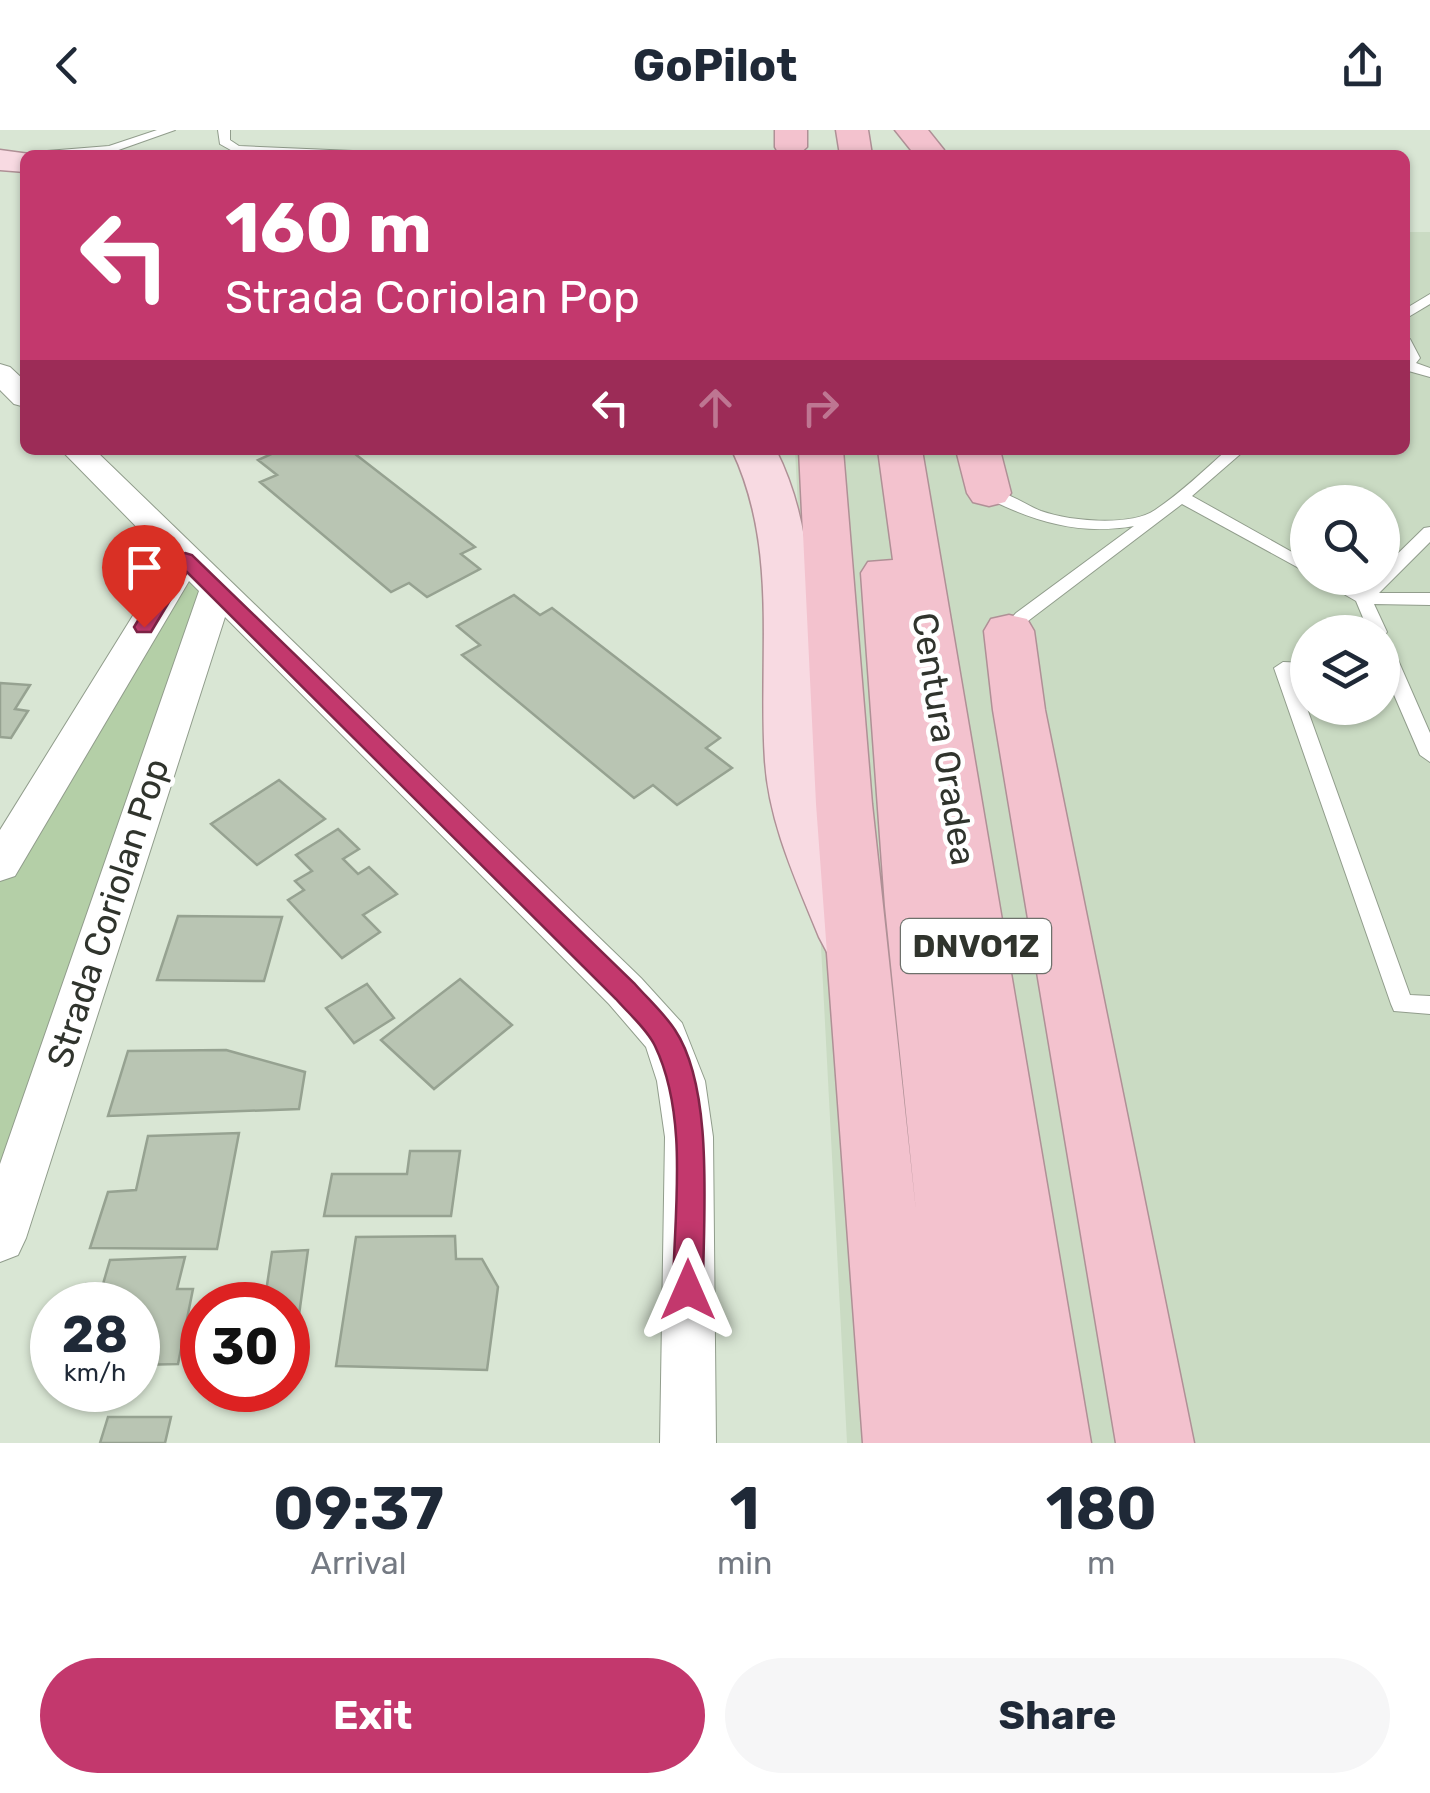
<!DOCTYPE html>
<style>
body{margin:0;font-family:Rubik,sans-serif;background:#f6f6f7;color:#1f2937;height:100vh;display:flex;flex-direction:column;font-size:38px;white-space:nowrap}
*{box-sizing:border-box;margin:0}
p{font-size:32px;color:#747a83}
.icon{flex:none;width:55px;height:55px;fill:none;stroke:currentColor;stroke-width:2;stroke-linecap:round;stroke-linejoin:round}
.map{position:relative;height:1313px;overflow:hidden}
.details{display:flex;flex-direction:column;background:#fff;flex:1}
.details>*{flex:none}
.banner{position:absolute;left:20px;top:20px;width:1390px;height:305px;border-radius:15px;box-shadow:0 2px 8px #0004;background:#c3386d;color:#fff;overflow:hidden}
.tools{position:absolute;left:1290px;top:355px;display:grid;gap:20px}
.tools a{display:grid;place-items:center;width:110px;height:110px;border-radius:50%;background:#fff;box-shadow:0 2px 8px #0004;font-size:50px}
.speed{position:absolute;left:30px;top:1152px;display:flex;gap:20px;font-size:50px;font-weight:700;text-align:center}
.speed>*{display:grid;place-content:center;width:130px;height:130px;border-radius:50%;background:#fff;box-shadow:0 2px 8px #0004;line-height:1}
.speed small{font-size:25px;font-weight:400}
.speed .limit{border:15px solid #d22;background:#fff;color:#111}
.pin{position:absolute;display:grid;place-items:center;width:85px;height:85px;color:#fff;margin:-102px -42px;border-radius:50% 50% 50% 0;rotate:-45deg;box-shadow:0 0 10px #0007}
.pin .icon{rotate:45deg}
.me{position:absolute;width:110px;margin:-55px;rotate:0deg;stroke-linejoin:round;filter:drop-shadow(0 0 8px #0008)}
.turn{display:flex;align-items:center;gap:35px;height:210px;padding:0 40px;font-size:45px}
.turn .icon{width:130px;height:130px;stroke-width:2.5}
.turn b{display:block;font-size:70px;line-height:85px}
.lanes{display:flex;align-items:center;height:95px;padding:0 40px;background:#0003;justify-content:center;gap:50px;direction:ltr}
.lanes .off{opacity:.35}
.eta{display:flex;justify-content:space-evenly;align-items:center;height:170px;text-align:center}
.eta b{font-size:60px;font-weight:700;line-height:70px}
.action{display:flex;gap:20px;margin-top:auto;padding:20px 40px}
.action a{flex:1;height:115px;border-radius:60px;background:#c3386d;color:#fff;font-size:40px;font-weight:700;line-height:115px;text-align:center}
.action a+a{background:#f6f6f7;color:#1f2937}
header{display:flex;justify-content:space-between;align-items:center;height:130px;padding:0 40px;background:#fff;font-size:45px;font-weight:700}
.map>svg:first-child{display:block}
.built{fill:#cadbc3;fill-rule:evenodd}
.green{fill:#b4cfa7}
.building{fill:#b9c5b3;stroke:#96a291;stroke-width:2.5}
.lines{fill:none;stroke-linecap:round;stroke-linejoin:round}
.lane-casing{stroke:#919d8c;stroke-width:2}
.street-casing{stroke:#919d8c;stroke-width:2}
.primary-casing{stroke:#af9096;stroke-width:3}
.highway-casing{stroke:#af9096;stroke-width:3}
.lane{fill:#fff;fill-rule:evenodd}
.street{fill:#fff;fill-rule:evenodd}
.primary{fill:#f8dae2;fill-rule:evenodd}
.highway{fill:#f3c2ce;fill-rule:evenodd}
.route{fill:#c3386d;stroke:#7f2447;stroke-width:2.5}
.labels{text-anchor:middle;stroke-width:9;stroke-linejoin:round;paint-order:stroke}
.shield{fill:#fff;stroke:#6e716c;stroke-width:2.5}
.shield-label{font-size:32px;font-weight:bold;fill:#30342d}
.street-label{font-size:35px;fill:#30342d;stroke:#fff}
</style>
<header><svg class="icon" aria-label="back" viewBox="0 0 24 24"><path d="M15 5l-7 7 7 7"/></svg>GoPilot<svg class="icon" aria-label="share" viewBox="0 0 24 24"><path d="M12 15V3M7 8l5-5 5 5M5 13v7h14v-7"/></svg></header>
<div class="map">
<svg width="1430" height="1313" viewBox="0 0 1430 1313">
<rect width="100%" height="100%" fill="#d9e6d4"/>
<path class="built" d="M 1405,102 L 1430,102 L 1430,1313 L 847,1313 L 795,320 L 1405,320 ZM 1308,372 L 1382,372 L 1382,448 L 1308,448 ZM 1308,502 L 1382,502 L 1382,578 L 1308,578 Z"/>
<path class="green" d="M 185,429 L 217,459 L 0,1108 L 0,735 Z"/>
<path class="building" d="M 280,320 L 350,320 L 475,417 L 461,424 L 480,439 L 427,467 L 409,453 L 391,462 L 260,352 L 277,345 L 258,330 Z
M 514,465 L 540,485 L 552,478 L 720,608 L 706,618 L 732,638 L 677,675 L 653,655 L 634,668 L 462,525 L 480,515 L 457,496 Z
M 0,553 L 30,555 L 15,579 L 28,581 L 11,608 L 0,607 Z
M 279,650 L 325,689 L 257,735 L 211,694 Z
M 338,699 L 359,719 L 343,729 L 358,744 L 369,737 L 397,764 L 363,785 L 380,802 L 342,828 L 288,770 L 304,760 L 295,751 L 312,741 L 296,725 Z
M 178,786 L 282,787 L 264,851 L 157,850 Z
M 460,849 L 512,895 L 434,959 L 381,910 Z
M 367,854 L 394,888 L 354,913 L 326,878 Z
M 226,920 L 305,942 L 299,979 L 108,986 L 128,921 Z
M 239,1003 L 217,1119 L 90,1118 L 108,1062 L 136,1060 L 148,1006 Z
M 410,1021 L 460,1021 L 451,1086 L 324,1086 L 332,1044 L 407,1044 Z
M 455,1106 L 456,1129 L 482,1129 L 498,1157 L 487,1240 L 336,1236 L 356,1107 Z
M 308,1120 L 295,1214 L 288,1215 L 288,1175 L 264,1175 L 272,1122 Z
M 185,1127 L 177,1159 L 193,1159 L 178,1234 L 138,1235 L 138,1175 L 81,1175 L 86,1154 L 103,1154 L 110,1130 Z
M 108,1287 L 171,1287 L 165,1313 L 100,1313 Z"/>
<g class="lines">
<defs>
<path id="lane" d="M 157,0 L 175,0 L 110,23 L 41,25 L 47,21 L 109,16 Z
M 218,0 L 230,0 L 230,10 L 239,16 L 353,21 L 359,25 L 236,23 L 220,14 Z
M 1430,164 L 1430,174 L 1405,189 L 1405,179 Z
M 1405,208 L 1410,209 L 1420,228 L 1416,233 L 1430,238 L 1430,247 L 1405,240 Z
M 1227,320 L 1245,320 L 1192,366 L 1308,431 L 1308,443 L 1182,374 L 1028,491 L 1015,505 L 1003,505 L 1000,501 L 1016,483 L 1134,396 C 1079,406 1032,391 983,366 L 983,360 C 1002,357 1023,374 1041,381 C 1069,391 1130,397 1155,380 C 1181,363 1204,340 1227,320 Z
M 1430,397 L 1430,412 L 1379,463 L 1430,463 L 1430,475 L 1374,474 L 1387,502 L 1384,506 L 1382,502 L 1369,502 L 1356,471 L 1316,448 L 1338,448 L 1361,460 L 1374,448 L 1382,448 L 1382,439 L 1424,398 Z
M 1382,508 L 1391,514 L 1430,603 L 1430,632 L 1420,625 L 1382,537 Z
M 1283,532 L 1308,533 L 1308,545 L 1295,545 L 1410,865 L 1430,866 L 1430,884 L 1394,881 L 1391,874 L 1274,538 Z"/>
<path id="street" d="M 0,234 L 10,237 L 25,251 L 25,277 L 14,274 L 0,260 Z
M 61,320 L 95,320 L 641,848 L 682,893 L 705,951 L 713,1007 L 716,1313 L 660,1313 L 665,1007 L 657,951 L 646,917 L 609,874 L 225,487 L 26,1108 L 18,1125 L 0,1132 L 0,1034 L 199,461 L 189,451 L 15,746 L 0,751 L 0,700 L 168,429 Z"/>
<path id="primary" d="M 0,20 L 37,25 L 25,25 L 25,42 L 0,40 Z
M 732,320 L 776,320 C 826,420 806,527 820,634 C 827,695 855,751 879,807 L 870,824 L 849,831 L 828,824 L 819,807 C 796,750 769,693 765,631 C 758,525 779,419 732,320 Z"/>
<path id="highway" d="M 775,0 L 807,0 L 807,17 L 798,25 L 779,24 L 775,17 Z
M 836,0 L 868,0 L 872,25 L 840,25 Z
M 895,0 L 928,0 L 944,20 L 941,25 L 915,25 Z
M 799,320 L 843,320 L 872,674 L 916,1081 L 885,776 L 861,443 L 868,432 L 893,430 L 878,320 L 922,320 L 1091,1313 L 863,1313 L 816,674 Z
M 956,320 L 1000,320 L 1011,363 L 1005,372 L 989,376 L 973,372 L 967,363 Z
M 1009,485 L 1027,489 L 1034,501 L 1045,580 L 1194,1313 L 1116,1313 L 993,580 L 984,501 L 991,489 Z"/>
</defs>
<use href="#lane" class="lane-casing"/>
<use href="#street" class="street-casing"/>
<use href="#primary" class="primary-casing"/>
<use href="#highway" class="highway-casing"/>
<use href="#lane" class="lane"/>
<use href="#street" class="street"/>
<use href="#primary" class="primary"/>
<use href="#highway" class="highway"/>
</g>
<path class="route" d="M 185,423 L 192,425 L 634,853 C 647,868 664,883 675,900 C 715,960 703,1089 703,1160 L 699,1170 L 688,1174 L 678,1170 L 673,1160 C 674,1083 689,987 655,916 C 647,899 628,883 616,869 L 187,442 L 151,502 L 137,502 L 134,497 L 175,429 Z"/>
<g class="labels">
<rect class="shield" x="901" y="789" width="150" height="54" rx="8"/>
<g class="shield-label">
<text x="976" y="827">DNVO1Z</text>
</g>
<g class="street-label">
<text transform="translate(944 609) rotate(81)" y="12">Centura Oradea</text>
<text transform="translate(108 783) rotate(-72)" y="12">Strada Coriolan Pop</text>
</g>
</g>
</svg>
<div class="tools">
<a><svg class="icon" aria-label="search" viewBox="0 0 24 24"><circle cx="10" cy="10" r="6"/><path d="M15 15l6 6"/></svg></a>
<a><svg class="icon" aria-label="layers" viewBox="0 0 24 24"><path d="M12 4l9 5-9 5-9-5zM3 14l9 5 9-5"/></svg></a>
</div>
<div class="speed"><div>28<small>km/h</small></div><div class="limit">30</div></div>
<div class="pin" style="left:144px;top:497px;background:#d93025"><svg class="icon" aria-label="arrive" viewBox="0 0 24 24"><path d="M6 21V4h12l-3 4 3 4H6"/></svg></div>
<svg class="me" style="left:688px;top:1160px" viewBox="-20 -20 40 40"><path d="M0-17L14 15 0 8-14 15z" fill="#c3386d" stroke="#fff" stroke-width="4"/></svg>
<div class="banner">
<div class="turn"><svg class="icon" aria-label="left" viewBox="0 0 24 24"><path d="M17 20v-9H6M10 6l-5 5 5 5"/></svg><div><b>160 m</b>Strada Coriolan Pop</div></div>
<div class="lanes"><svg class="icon" aria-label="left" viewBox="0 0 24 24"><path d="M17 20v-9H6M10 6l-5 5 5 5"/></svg><svg class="icon off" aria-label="ahead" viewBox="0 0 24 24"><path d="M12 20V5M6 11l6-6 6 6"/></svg><svg class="icon off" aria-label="right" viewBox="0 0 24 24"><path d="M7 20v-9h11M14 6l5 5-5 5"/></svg></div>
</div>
</div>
<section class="details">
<div class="eta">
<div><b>09:37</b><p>Arrival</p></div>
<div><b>1</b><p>min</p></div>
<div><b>180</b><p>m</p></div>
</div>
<div class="action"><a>Exit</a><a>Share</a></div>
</section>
